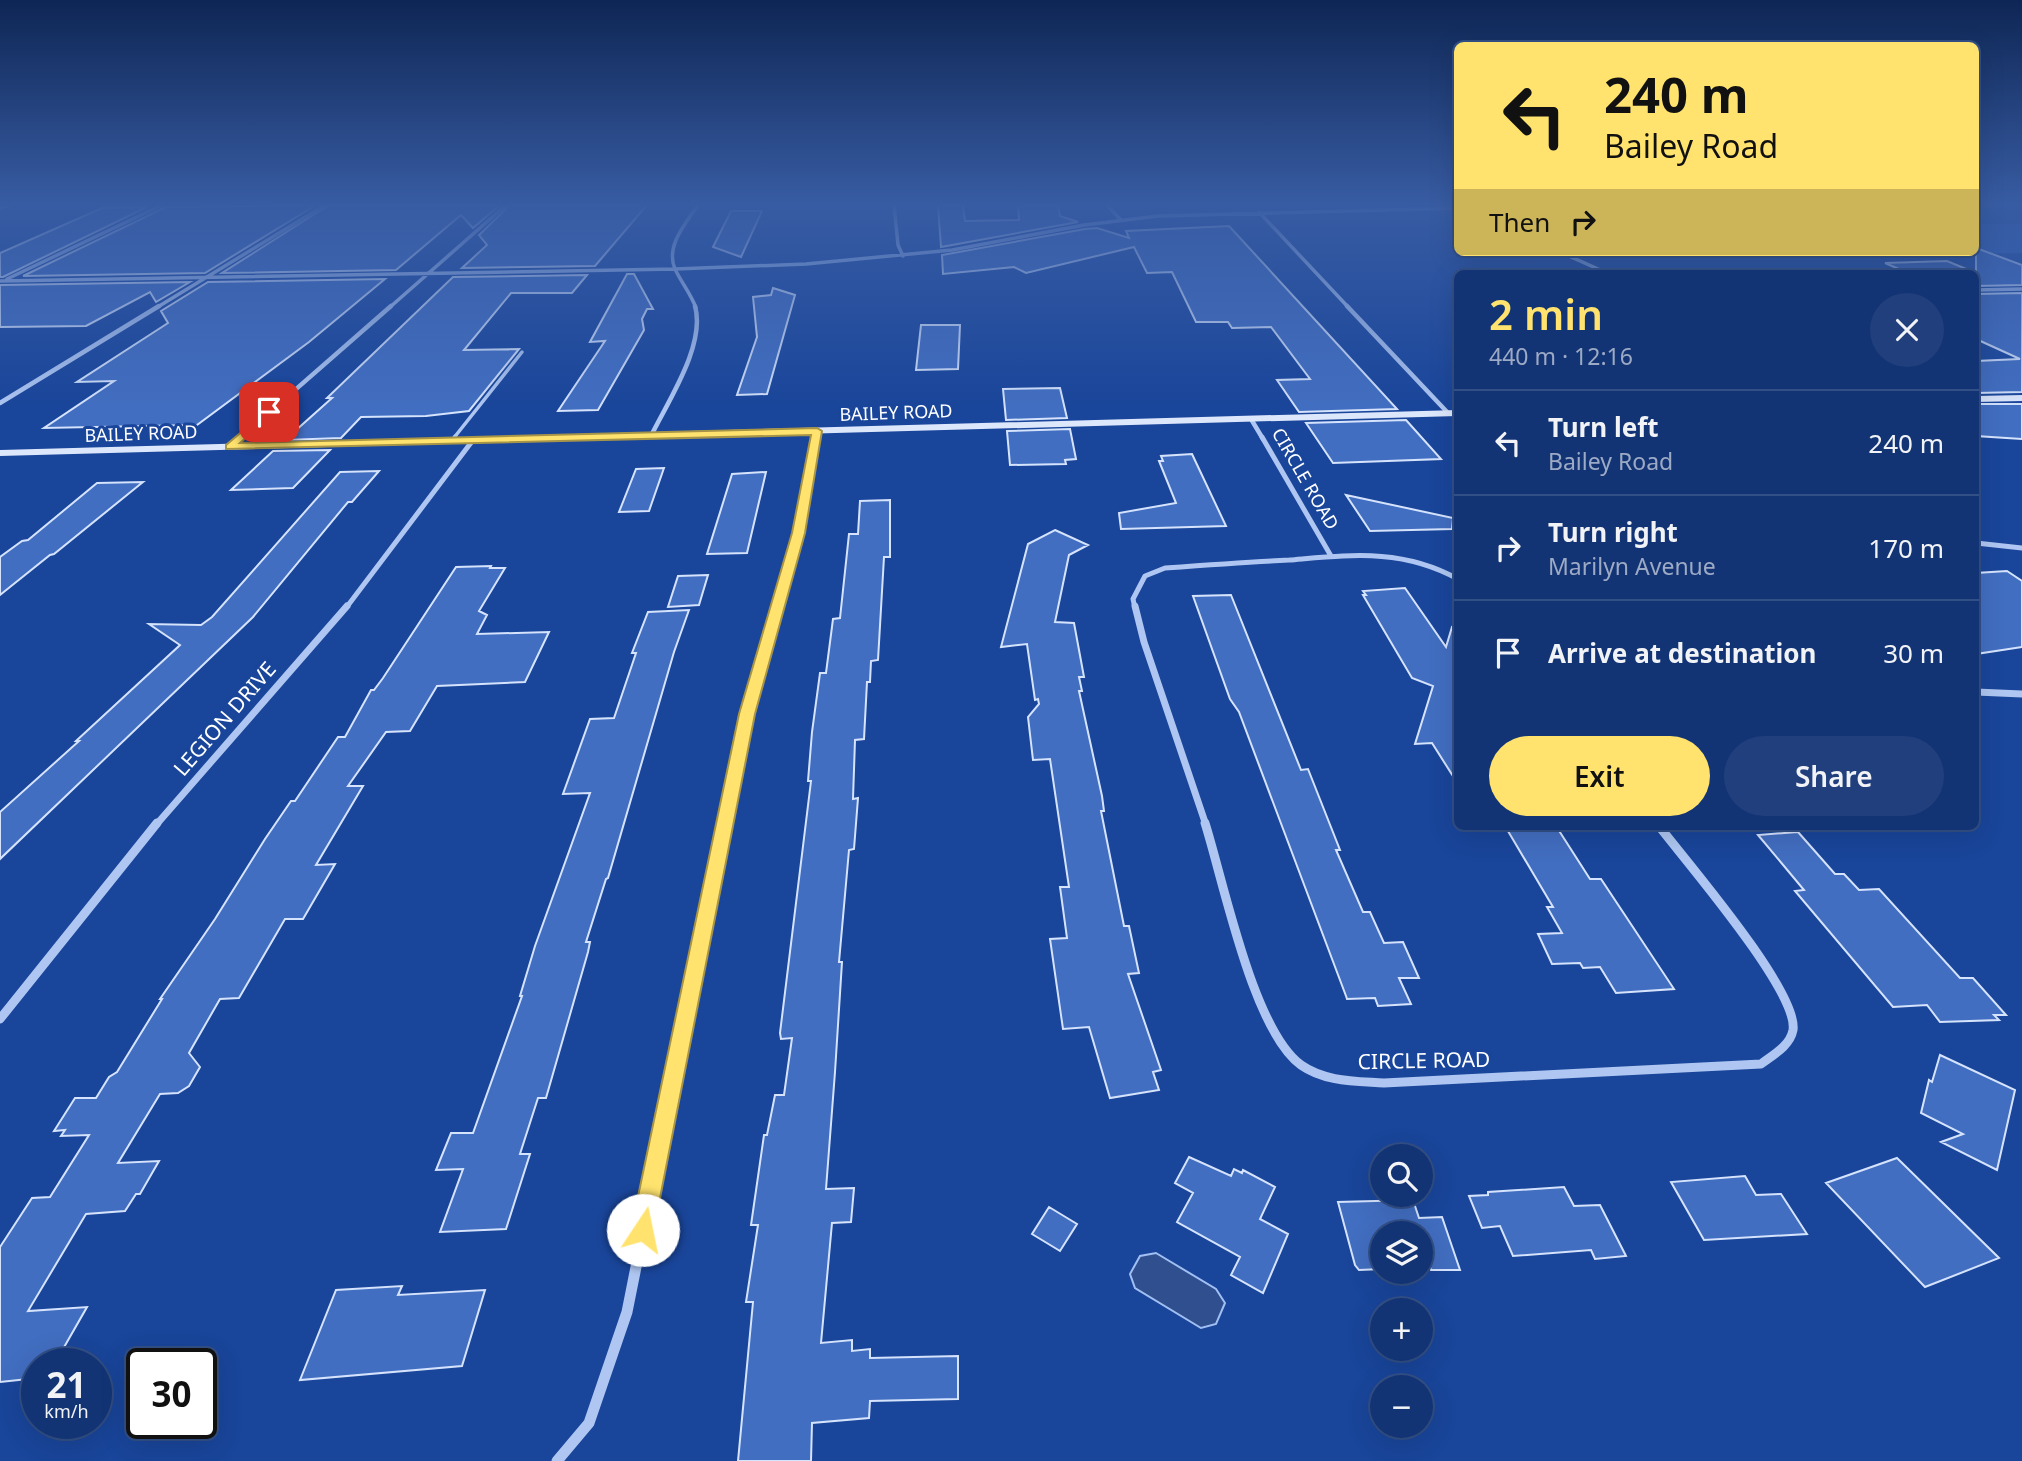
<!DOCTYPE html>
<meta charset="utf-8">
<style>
body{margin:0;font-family:"Noto Sans",sans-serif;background:#203f7c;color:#f1f3f6;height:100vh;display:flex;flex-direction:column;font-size:26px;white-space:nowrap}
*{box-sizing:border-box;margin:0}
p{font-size:23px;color:#9daac5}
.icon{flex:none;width:38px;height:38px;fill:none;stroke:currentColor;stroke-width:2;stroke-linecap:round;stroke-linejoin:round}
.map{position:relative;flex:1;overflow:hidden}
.panel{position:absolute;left:1454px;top:270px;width:525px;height:560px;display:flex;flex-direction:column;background:#133474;border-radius:10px;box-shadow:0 7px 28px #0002,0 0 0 2px #324f86}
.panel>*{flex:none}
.hud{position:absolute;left:1454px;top:42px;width:525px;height:214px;border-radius:10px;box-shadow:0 7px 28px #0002,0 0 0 2px #324f86;background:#ffe36e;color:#111;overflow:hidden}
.tools{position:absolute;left:1370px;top:1144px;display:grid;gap:14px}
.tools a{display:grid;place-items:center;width:63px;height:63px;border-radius:50%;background:#133474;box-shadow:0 7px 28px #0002,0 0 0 2px #324f86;font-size:35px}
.speed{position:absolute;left:21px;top:1348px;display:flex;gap:14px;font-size:35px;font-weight:700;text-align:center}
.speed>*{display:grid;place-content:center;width:91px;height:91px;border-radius:50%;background:#133474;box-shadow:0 7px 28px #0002,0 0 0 2px #324f86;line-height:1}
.speed small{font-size:18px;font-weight:400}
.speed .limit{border:4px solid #111;border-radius:10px;background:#fff;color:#111}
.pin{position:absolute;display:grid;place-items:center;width:60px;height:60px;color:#fff;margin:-30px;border-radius:14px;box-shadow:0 4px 10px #0006}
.me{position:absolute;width:77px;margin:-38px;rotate:11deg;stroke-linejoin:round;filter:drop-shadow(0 0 5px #0008)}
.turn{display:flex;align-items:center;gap:24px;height:147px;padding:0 35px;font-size:32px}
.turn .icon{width:91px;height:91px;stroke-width:2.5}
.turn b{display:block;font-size:49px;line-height:60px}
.then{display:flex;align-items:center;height:66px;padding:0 35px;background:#0003;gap:14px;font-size:26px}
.round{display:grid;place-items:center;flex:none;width:74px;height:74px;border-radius:37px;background:#203f7c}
.head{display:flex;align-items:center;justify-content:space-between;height:119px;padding:0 35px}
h1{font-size:42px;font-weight:600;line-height:52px;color:#ffe36e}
.cta{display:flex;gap:14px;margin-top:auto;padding:14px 35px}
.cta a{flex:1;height:80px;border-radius:42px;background:#ffe36e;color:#111;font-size:28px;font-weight:600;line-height:80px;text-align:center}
.cta a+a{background:#203f7c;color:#f1f3f6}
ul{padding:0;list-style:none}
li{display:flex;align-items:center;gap:21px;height:105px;padding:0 35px;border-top:2px solid #324f86}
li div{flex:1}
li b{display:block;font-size:26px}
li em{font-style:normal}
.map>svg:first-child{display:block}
.green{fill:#2c5eb7}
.water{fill:#2f4f8e;stroke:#a1bff3;stroke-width:2}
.building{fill:#426ec1;stroke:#d5e3fc;stroke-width:2}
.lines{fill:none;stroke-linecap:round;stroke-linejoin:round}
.lane-far1{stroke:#aec6f1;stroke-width:3.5}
.lane{stroke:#aec6f1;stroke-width:4.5}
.street-far5{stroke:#aec6f1;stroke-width:3.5}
.street-far4{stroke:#aec6f1;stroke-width:4.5}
.street-far3{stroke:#aec6f1;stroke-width:5}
.street-far2{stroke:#aec6f1;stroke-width:7}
.street-far1{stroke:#aec6f1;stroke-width:9}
.street{stroke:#aec6f1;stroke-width:11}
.secondary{fill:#dde7fc;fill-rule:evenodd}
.route{fill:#ffe36e;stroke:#a69448;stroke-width:2}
.labels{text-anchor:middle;stroke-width:6;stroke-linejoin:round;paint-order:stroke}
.far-street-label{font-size:18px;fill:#fff;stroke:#19459a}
.street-label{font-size:21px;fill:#fff;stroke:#19459a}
</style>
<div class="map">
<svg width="2022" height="1461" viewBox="0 0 2022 1461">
<rect width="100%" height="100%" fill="#19459a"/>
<path class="green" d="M 1976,224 L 2022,224 L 2022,253 L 1693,257 L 1683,252 L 1976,252 Z"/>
<path class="water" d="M 1156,1253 L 1216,1289 L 1225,1303 L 1216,1324 L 1201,1328 L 1135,1288 L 1130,1274 L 1140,1256 Z"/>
<path class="building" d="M 316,205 L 205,273 L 23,276 L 166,207 Z
M 329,205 L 500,205 L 473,228 L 461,215 L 396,270 L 222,273 Z
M 510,205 L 647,205 L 595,266 L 462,268 L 487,245 L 479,235 Z
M 938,205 L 963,205 L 965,221 L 1019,220 L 1018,205 L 1058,205 L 1060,216 L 1078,222 L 941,247 Z
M 147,207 L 3,277 L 0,277 L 0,253 L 102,208 Z
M 731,211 L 762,211 L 741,257 L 713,247 Z
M 1229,226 L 1397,409 L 1299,412 L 1277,380 L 1310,379 L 1271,327 L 1232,328 L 1228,322 L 1196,322 L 1172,272 L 1147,273 L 1134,247 L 1026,273 L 1014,267 L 943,274 L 942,255 L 1085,229 L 1097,228 L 1129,238 L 1126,231 Z
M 1976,248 L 2022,265 L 2022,285 L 1976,286 L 1976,273 L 1908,273 L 1885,263 L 1947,261 L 1976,273 Z
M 627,274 L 634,274 L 653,309 L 647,309 L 642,319 L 644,330 L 598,410 L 558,411 L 605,341 L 590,342 Z
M 587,275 L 572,293 L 511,293 L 464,350 L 519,349 L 469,411 L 426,416 L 361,417 L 341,438 L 285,440 L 332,398 L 327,398 L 453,277 Z
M 385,279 L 309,342 L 197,425 L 44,428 L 114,381 L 77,382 L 168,323 L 161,311 L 208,282 Z
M 190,282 L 156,302 L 150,292 L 86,326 L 0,327 L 0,285 Z
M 773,288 L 795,295 L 767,394 L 737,395 L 757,337 L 753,297 L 771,295 Z
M 2022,293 L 2022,392 L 1976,393 L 1976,361 L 2020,359 L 1976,339 L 1976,294 Z
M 921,325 L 960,325 L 958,369 L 916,370 Z
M 1060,388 L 1067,418 L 1006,420 L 1003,389 Z
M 1976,404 L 2022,404 L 2022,439 L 1976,436 Z
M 1406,420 L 1441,459 L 1333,463 L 1306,423 Z
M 1070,429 L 1076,459 L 1065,460 L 1066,464 L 1010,465 L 1007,431 Z
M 330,450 L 293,488 L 231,490 L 273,451 Z
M 1192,454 L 1226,526 L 1121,529 L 1119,513 L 1176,503 L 1159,461 L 1163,461 L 1161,456 Z
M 664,468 L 649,511 L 619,512 L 636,469 Z
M 379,471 L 352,502 L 348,502 L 253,617 L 0,859 L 0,812 L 79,741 L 76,741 L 180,645 L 149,624 L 201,625 L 212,617 L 340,472 Z
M 766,472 L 747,553 L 707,554 L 732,474 Z
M 143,482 L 54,554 L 50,555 L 0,595 L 0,557 L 22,541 L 28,540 L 97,483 Z
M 1346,495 L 1453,518 L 1452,529 L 1370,531 Z
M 890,500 L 890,557 L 884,557 L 878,660 L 871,661 L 870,682 L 867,682 L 864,739 L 855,740 L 853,799 L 858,798 L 854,849 L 849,850 L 839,962 L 842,962 L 835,1072 L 826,1189 L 854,1188 L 851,1222 L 832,1223 L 821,1343 L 852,1340 L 852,1351 L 870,1349 L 870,1358 L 958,1356 L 958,1399 L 870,1401 L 869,1418 L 812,1423 L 811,1461 L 738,1461 L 753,1302 L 746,1302 L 758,1225 L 751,1225 L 764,1135 L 767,1135 L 775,1095 L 784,1095 L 792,1038 L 781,1039 L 780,1033 L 811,781 L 808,781 L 812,732 L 820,673 L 826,673 L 833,619 L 840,618 L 849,534 L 858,534 L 860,501 Z
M 1055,530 L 1088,545 L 1069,555 L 1055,622 L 1074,623 L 1084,677 L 1079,677 L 1082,691 L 1079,691 L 1102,796 L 1104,811 L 1101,811 L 1124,926 L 1129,926 L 1139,973 L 1128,974 L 1161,1070 L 1153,1072 L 1159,1090 L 1110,1098 L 1089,1027 L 1063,1029 L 1050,939 L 1067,938 L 1060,887 L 1069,887 L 1050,759 L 1033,760 L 1028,717 L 1039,704 L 1038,699 L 1035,700 L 1027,644 L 1001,647 L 1028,544 Z
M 491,566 L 490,568 L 505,568 L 479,611 L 487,615 L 477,634 L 549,632 L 525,682 L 437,686 L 410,731 L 386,732 L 348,786 L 363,786 L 316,865 L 335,864 L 303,919 L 285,919 L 239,998 L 220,999 L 189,1053 L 200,1067 L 189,1086 L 178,1093 L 160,1094 L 118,1163 L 159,1161 L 140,1194 L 136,1194 L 125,1211 L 86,1214 L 28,1311 L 87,1307 L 55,1363 L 37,1363 L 37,1378 L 0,1382 L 0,1247 L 32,1198 L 50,1197 L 89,1135 L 61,1136 L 65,1130 L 54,1131 L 75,1098 L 96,1098 L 109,1077 L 117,1072 L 162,999 L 160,999 L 215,919 L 265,839 L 291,801 L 295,801 L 338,737 L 345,737 L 371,690 L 374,690 L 383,678 L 456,567 Z
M 2007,571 L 2022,581 L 2022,647 L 1976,654 L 1976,573 Z
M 708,575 L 699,605 L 668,607 L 678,576 Z
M 1405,588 L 1446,647 L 1452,627 L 1458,628 L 1458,784 L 1432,743 L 1415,744 L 1433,686 L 1412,678 L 1363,595 L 1366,595 L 1363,591 Z
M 1231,595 L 1301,770 L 1308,769 L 1340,850 L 1336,850 L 1363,912 L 1370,912 L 1384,943 L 1403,942 L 1419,978 L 1399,978 L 1411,1004 L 1378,1006 L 1375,998 L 1347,999 L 1346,996 L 1239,712 L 1230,699 L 1193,596 Z
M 689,610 L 674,652 L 608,878 L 606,879 L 586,942 L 590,942 L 588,952 L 546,1098 L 538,1098 L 520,1154 L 530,1154 L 506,1229 L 440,1232 L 463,1169 L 436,1170 L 451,1133 L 473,1133 L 522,996 L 520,996 L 535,946 L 590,793 L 563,794 L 590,719 L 614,718 L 636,653 L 632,653 L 648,612 Z
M 1505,826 L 1556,826 L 1590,879 L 1601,879 L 1674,989 L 1616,993 L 1600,967 L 1583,968 L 1580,963 L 1552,964 L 1538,934 L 1562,933 L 1547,907 L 1553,907 Z
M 1798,832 L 1835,874 L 1844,874 L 1859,890 L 1879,889 L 1960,978 L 1973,978 L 2006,1015 L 1994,1015 L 1999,1020 L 1940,1022 L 1927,1005 L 1893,1007 L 1795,891 L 1804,890 L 1758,835 Z
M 1940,1055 L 2015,1090 L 1997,1170 L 1941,1142 L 1963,1134 L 1921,1113 L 1929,1080 L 1932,1082 Z
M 1189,1157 L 1231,1176 L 1234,1169 L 1242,1173 L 1243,1170 L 1275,1187 L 1260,1219 L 1288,1234 L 1263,1293 L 1231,1275 L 1240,1257 L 1177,1222 L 1193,1193 L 1175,1183 Z
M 1897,1158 L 1999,1258 L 1925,1287 L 1826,1183 Z
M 1745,1176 L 1756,1195 L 1781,1194 L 1807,1234 L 1704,1240 L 1671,1182 Z
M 1564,1187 L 1574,1206 L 1600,1205 L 1626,1256 L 1595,1259 L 1591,1250 L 1513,1256 L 1500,1226 L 1482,1228 L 1469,1196 L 1488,1195 L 1488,1192 Z
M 1413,1200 L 1419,1218 L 1442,1217 L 1460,1270 L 1431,1270 L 1430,1267 L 1421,1267 L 1421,1234 L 1382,1234 L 1382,1269 L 1359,1270 L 1355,1265 L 1338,1202 Z
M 1049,1207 L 1077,1224 L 1060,1251 L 1032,1234 Z
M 402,1286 L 398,1295 L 485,1290 L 462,1366 L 300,1380 L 336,1290 Z"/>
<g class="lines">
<path class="lane-far1" d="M 453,439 L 522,352"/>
<path class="lane" d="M 452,441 L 455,437"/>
<path class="street-far5" d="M 894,205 L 898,245 L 903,256
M 1107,205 L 1121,220
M 0,208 L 10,205
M 1259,212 L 1349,308
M 1560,252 L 1607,273
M 7,279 L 162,205
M 0,281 L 675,269 L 806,264 L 952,250 L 1084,225 L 1158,216 L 1458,208
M 1976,290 L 2022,289
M 156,308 L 325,205
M 389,308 L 506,205
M 696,308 C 691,294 681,282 675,269 C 665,246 686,223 698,205"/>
<path class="street-far4" d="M 1347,306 L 1448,413
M 0,403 L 159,306
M 1251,419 L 1263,439
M 651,436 C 668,401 706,345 695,306
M 239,439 L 391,306
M 815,439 L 817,431"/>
<path class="street-far3" d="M 1262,437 L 1331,556
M 230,447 L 241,437
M 1976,543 L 2022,548
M 346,608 L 473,440
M 777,608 L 798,533 L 816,437
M 1135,608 L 1133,599 L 1145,576 L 1165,568 C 1206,565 1248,562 1289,560 C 1351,555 1402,548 1458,579"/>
<path class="street-far2" d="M 1135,606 L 1144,642 L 1206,825
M 1976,692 L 2022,694
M 156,825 L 347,606
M 725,825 L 747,714 L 777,606"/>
<path class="street-far1" d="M 1205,823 C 1224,883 1253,1030 1301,1065 C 1325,1082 1356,1081 1384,1083 L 1761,1064 C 1773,1055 1790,1046 1793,1030 C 1799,992 1685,860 1659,826
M 0,1019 L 157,823
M 669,1104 L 725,823"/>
<path class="street" d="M 557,1461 L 589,1423 L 627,1312 L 669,1102"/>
<path class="secondary" d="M 2022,395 L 2022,401 L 1976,402 L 1976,396 Z
M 1458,410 L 1458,416 L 0,456 L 0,450 Z"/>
</g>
<linearGradient id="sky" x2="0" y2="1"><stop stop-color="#0e2655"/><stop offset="0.5" stop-color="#385ca3"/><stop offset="1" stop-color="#385ca3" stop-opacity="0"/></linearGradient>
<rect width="2022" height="409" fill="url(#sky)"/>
<path class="route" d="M 269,409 L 273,410 L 273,414 L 240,443 L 817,428 L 822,431 L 805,533 L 755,714 L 652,1239 L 643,1242 L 635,1239 L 631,1230 L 739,714 L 792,533 L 811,435 L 226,449 L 226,445 Z"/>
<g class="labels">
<g class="far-street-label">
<text transform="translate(896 413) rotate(-2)" y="6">BAILEY ROAD</text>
<text transform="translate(141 434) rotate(-2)" y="6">BAILEY ROAD</text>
<text transform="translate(1305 479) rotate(60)" y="6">CIRCLE ROAD</text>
</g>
<g class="street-label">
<text transform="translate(225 719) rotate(-49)" y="7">LEGION DRIVE</text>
<text transform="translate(1424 1061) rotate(-1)" y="7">CIRCLE ROAD</text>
</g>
</g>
</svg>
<div class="tools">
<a><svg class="icon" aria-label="search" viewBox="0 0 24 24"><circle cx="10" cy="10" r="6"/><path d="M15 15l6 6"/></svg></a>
<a><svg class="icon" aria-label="layers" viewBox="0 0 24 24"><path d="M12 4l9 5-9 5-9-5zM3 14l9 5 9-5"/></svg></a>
<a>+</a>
<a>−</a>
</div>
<div class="speed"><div>21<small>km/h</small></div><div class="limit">30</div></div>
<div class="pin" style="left:269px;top:412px;background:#d93025"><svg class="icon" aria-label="arrive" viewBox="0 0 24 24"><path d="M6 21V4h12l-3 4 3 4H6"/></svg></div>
<svg class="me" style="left:643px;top:1230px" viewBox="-20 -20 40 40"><circle r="19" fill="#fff"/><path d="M0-13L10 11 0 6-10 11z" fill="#ffe36e"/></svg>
<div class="hud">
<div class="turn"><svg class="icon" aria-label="left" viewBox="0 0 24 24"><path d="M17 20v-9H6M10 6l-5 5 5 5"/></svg><div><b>240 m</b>Bailey Road</div></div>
<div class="then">Then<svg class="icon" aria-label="right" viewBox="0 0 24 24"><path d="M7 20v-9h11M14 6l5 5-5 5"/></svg></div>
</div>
<section class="panel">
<div class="head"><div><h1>2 min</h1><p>440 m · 12:16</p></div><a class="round"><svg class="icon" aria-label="close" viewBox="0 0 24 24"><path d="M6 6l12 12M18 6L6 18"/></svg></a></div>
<ul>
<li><svg class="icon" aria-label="left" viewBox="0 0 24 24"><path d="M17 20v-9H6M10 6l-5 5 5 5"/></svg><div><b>Turn left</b><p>Bailey Road</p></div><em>240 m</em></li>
<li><svg class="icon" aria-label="right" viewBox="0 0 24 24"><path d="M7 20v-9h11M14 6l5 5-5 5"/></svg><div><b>Turn right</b><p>Marilyn Avenue</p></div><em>170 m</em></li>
<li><svg class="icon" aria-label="arrive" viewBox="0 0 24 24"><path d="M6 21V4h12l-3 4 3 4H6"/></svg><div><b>Arrive at destination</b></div><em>30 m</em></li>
</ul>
<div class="cta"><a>Exit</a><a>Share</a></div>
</section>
</div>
